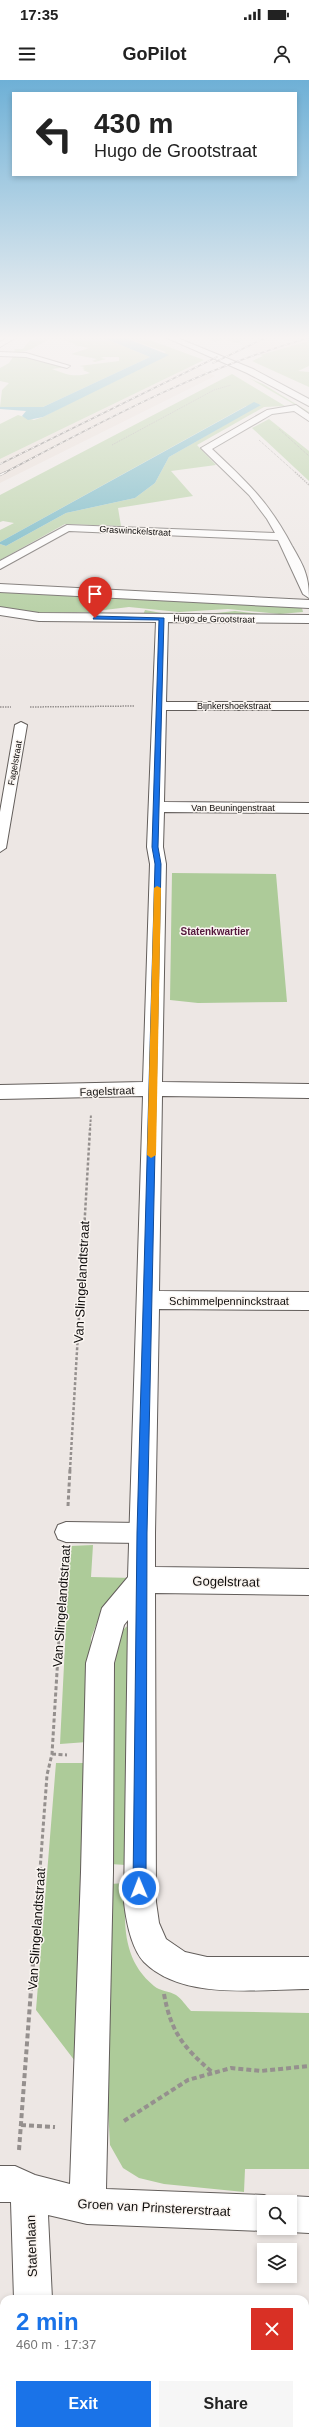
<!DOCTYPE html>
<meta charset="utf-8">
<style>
body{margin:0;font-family:Arial,sans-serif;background:#f6f6f6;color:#222;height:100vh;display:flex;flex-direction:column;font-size:15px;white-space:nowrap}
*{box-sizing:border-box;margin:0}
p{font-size:13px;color:#767676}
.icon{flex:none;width:22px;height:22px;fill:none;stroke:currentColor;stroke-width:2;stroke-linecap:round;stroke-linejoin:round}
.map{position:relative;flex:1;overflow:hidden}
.details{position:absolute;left:0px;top:2215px;width:309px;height:140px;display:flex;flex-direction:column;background:#fff;border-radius:12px 12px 0 0;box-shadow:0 2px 6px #0003}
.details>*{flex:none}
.top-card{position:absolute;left:12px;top:12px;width:285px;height:84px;border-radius:0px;box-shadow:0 2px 6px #0003;background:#fff;color:#222;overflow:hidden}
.buttons{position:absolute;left:257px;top:2115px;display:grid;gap:8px}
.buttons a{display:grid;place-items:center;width:40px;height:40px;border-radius:0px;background:#fff;box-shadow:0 2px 6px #0003;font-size:20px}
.pin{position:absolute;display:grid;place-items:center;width:34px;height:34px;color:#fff;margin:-41px -17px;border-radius:50% 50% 50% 0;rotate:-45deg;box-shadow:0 0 4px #0007}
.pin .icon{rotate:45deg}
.me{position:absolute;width:44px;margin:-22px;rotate:359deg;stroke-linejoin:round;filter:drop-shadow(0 0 3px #0008)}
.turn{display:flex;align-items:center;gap:14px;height:84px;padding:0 16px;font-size:18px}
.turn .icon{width:52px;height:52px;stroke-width:2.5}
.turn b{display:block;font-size:28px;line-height:34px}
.round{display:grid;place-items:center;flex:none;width:42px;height:42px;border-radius:0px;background:#f6f6f6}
.head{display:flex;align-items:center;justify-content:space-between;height:68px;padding:0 16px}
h1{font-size:24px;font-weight:600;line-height:30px;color:#1a73e8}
.button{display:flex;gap:8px;margin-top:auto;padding:8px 16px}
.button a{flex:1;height:46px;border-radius:0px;background:#1a73e8;color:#fff;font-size:16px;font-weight:600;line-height:46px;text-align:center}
.button a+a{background:#f6f6f6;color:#222}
.status{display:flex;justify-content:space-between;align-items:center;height:28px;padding:0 20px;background:#fff;direction:ltr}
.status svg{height:11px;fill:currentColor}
header{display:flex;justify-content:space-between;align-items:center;height:52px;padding:0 16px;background:#fff;font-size:18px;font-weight:600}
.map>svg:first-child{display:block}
.built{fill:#e6dad2}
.green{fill:#adcb99}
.water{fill:#58abbb}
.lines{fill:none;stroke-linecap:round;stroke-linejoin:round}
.lane-casing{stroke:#635e5b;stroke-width:2}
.street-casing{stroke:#635e5b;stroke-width:2}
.secondary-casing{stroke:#635e5b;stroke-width:2}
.path-far5{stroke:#95908e;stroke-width:1;stroke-dasharray:1 1;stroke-linecap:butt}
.path-far4{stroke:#95908e;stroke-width:1.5;stroke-dasharray:1.5 1;stroke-linecap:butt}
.path-far3{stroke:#95908e;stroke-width:2;stroke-dasharray:2.5 1.5;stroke-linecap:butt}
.path-far2{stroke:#95908e;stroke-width:2.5;stroke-dasharray:3 2;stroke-linecap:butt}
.path-far1{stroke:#95908e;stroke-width:3;stroke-dasharray:4 2.5;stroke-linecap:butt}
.path{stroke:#95908e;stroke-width:4;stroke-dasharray:5 3;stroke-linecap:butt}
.lane{fill:#fff;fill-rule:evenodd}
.street{fill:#fff;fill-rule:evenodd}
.secondary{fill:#fff;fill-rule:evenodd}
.rail-far1-casing{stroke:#605d5b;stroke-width:1.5}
.rail-casing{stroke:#605d5b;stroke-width:2.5}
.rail-far1{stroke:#faf5f1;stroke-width:1;stroke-dasharray:3.5;stroke-linecap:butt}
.rail{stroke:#faf5f1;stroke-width:1.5;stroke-dasharray:4.5;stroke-linecap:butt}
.route{fill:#1a73e8;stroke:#114b97}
.slow{fill:#f59e0b}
.labels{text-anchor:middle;stroke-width:3;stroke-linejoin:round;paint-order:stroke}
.far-street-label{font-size:9px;fill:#100e0d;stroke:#faf5f1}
.far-neighbourhood-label{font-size:10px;font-weight:bold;fill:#54183c;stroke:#faf5f1}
.street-label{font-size:11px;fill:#100e0d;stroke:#faf5f1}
.near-street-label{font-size:13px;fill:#100e0d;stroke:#faf5f1}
</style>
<div class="status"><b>17:35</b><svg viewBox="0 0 49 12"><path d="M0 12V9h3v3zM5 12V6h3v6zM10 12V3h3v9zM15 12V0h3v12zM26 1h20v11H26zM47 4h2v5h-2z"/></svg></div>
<header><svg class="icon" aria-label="menu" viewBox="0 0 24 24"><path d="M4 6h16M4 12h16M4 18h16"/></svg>GoPilot<svg class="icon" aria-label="person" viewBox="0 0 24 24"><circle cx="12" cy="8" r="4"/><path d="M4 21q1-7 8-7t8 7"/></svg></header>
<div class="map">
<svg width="309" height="2355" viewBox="0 0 309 2355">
<rect width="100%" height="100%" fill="#ede7e4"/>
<path class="built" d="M 250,257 L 284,257 L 277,261 L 283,261 L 298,257 L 309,257 L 309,261 L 260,275 L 238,263 Z
M 194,285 L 215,296 L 0,403 L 0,379 Z"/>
<path class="green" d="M 38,257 L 101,257 L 150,277 L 43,327 L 0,327 L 2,310 L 9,303 L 0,301 L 0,288 L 9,283 L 13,277 L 27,277 L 66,287 L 52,289 C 62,292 72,299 90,293 L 83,290 L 85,289 L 82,288 L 85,287 L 79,286 L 119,281 L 119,277 L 103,277 L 101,278 L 106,279 L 84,285 L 95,282 L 92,281 L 97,279 L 71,274 L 89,268 L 74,265 L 76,264 C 69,262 56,256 48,260 C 35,266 30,273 14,272 L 15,269 L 11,269 L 23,269 L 30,260 Z
M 123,257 L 142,257 L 204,280 L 0,379 L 0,344 L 18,335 L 34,340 L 43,337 L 166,272 Z
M 206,257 L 250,257 L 237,263 L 224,259 L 215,262 Z
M 309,261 L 309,286 L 298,291 L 309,292 L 309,307 L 252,281 L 263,276 L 260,275 Z
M 232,294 L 285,326 L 264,327 L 197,365 L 216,385 L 171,391 L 193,416 L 118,428 L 121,446 L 65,444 L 0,480 L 0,464 L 6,466 L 66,433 L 135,418 L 155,403 L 169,377 L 261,324 L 246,326 L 0,462 L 0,450 L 14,443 L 3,441 L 0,442 L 0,415 Z
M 249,298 L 263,304 L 309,332 L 309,333 Z
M 269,339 L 309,371 L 309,401 L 252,348 Z
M 0,512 L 299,527 L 302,528 L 303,532 L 280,534 L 228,529 L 179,532 L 129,527 L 88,532 L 23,533 L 0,527 Z
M 145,530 L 167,534 L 198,535 L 235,531 L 279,536 L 143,535 Z
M 172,793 L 276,794 L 287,922 L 198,923 L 170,920 Z
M 93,1465 L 91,1497 L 133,1498 L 101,1532 L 91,1558 L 87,1662 L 60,1664 L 70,1466 Z
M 131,1544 L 126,1785 L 110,1784 L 115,1584 C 117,1569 116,1551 131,1544 Z
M 56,1683 L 85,1683 L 78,1985 L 36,1930 Z
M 126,1803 C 124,1841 121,1879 154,1906 C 160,1911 169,1911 176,1915 C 182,1919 186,1926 191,1931 L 309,1933 L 309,2089 L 245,2089 L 244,2112 L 164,2104 L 139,2098 L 123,2088 L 110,2065 L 107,2009 L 110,1804 Z"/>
<path class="water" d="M 101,257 L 123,257 L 169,275 L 43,337 L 28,340 L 22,336 L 26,331 L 0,329 L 0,327 L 43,327 L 150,277 Z
M 254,322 L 261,325 L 169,377 L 155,403 L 135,418 L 66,433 L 6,466 L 0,464 L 0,462 Z"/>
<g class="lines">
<defs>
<path id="lane" d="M 0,272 L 26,273 L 70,286 L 67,288 L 26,277 L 0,276 Z
M 21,642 L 27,645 L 6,768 L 0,772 L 0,732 L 15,645 Z
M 66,1442 L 142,1443 L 150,1446 L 153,1453 L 150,1460 L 142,1463 L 66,1462 L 58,1459 L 55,1452 L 58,1445 Z"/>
<path id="street" d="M 8,257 L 17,257 L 0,267 L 0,262 Z
M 296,325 L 309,334 L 309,341 L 294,331 L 272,334 L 212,369 C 247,402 269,422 292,466 C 303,485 309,495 309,518 L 303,514 L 278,460 L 69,451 L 0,489 L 0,481 L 67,445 L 275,453 L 267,439 L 249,415 L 201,368 L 267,330 Z
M 0,504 L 309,520 L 309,528 L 0,512 Z
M 0,527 L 39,533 L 309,535 L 309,543 L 168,542 L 166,622 L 309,622 L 309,630 L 166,630 L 164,722 L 309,723 L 309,733 L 164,732 L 163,767 L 166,784 L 162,1002 L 309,1004 L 309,1018 L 162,1016 L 159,1211 L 309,1212 L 309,1230 L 159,1229 L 155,1453 L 155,1487 L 309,1489 L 309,1515 L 155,1513 L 156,1822 L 159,1843 L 166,1859 L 185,1872 L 207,1877 L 309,1877 L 309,1909 C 259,1909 183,1921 144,1882 C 131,1868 126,1840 124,1822 L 128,1540 L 124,1545 L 114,1583 L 113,1792 L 106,2109 L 264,2115 L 277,2121 L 290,2116 L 309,2117 L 309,2153 L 290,2152 L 280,2148 L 290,2148 L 290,2122 L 264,2122 L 264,2148 L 272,2148 L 264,2151 L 87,2144 L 48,2135 L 52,2219 L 14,2219 L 11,2122 L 0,2122 L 0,2086 L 15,2086 L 35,2095 L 70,2104 L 81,1792 L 86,1583 L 102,1528 L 128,1497 L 143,1016 L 0,1019 L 0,1005 L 143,1002 L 150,784 L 147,767 L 156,542 L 39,541 L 0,535 Z
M 18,2351 L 58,2351 L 58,2355 L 18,2355 Z"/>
<path id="secondary" d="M 165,257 L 175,257 L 253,289 L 309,319 L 309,326 L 247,293 Z"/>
</defs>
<use href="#lane" class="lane-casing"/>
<use href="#street" class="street-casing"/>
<use href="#secondary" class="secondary-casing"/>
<path class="path-far5" d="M 279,349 L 309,376
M 259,360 L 296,393
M 112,365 L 214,310 L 231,305"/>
<path class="path-far4" d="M 295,392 L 309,405
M 0,627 L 11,627
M 30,627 L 135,626"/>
<path class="path-far3" d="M 90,1050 L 91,1034"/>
<path class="path-far2" d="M 70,1390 L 90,1049"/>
<path class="path-far1" d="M 68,1426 L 70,1389
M 52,1674 L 67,1675
M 38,1817 L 47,1695 L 52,1674 L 64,1477"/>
<path class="path" d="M 164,1914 C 171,1952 183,1967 212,1992
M 124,2041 L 188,2000 L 231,1988 L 261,1991 L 309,1986
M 21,2045 L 55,2047
M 19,2070 L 38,1816"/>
<use href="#lane" class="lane"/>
<use href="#street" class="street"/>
<use href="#secondary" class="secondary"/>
<defs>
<path id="rail-far1" d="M 213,283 L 267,257
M 0,384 L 217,277
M 4,393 C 103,341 200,288 309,258"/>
<path id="rail" d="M 0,395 L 6,392"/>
</defs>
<use href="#rail-far1" class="rail-far1-casing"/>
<use href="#rail" class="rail-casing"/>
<use href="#rail-far1" class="rail-far1"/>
<use href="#rail" class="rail"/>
</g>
<linearGradient id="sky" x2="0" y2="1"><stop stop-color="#6eb0d6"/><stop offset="0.44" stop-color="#f7f4f3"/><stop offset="1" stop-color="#f7f4f3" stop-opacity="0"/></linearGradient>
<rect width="309" height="586" fill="url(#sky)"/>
<path class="route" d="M 95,536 L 164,538 L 158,767 L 161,784 L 147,1453 L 146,1808 L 144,1812 L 139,1814 L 135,1812 L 133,1808 L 137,1453 L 155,784 L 152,767 L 159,540 L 93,539 Z"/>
<path class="slow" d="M 157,806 L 161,808 L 156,1075 L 151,1078 L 147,1075 L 154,808 Z"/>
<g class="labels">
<g class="far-street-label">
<text transform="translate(135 451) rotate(3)" y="3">Graswinckelstraat</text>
<text transform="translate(214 539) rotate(1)" y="3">Hugo de Grootstraat</text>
<text x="234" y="629">Bijnkershoekstraat</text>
<text transform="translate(15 683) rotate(-80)" y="3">Fagelstraat</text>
<text x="233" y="731">Van Beuningenstraat</text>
</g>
<g class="far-neighbourhood-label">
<text x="215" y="855">Statenkwartier</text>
</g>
<g class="street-label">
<text transform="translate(107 1011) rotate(-2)" y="4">Fagelstraat</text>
<text x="229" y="1225">Schimmelpenninckstraat</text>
</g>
<g class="near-street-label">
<text transform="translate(81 1202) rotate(-87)" y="5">Van Slingelandtstraat</text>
<text transform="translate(226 1501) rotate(1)" y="5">Gogelstraat</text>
<text transform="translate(61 1526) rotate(-86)" y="5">Van Slingelandtstraat</text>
<text transform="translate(36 1849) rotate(-86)" y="5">Van Slingelandtstraat</text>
<text transform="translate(154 2127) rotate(3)" y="5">Groen van Prinstererstraat</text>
<text transform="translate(31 2166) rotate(-92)" y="5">Statenlaan</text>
</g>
</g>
</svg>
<div class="buttons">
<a><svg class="icon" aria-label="search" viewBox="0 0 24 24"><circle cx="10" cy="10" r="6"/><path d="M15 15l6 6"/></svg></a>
<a><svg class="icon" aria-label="layers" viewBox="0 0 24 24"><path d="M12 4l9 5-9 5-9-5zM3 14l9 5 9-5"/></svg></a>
</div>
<div class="pin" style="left:95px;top:538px;background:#d93025"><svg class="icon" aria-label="arrive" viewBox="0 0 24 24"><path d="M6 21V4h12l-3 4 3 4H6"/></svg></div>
<svg class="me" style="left:139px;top:1808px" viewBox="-20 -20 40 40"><circle r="17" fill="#1a73e8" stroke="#fff" stroke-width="3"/><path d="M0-11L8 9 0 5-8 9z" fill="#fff"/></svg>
<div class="top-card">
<div class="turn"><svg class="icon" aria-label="left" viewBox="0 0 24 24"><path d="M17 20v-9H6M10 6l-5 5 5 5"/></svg><div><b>430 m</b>Hugo de Grootstraat</div></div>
</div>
<section class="details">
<div class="head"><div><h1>2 min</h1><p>460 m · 17:37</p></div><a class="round" style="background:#d93025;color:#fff"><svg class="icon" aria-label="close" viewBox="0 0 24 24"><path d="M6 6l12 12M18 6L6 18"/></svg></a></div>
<div class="button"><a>Exit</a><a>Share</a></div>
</section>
</div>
